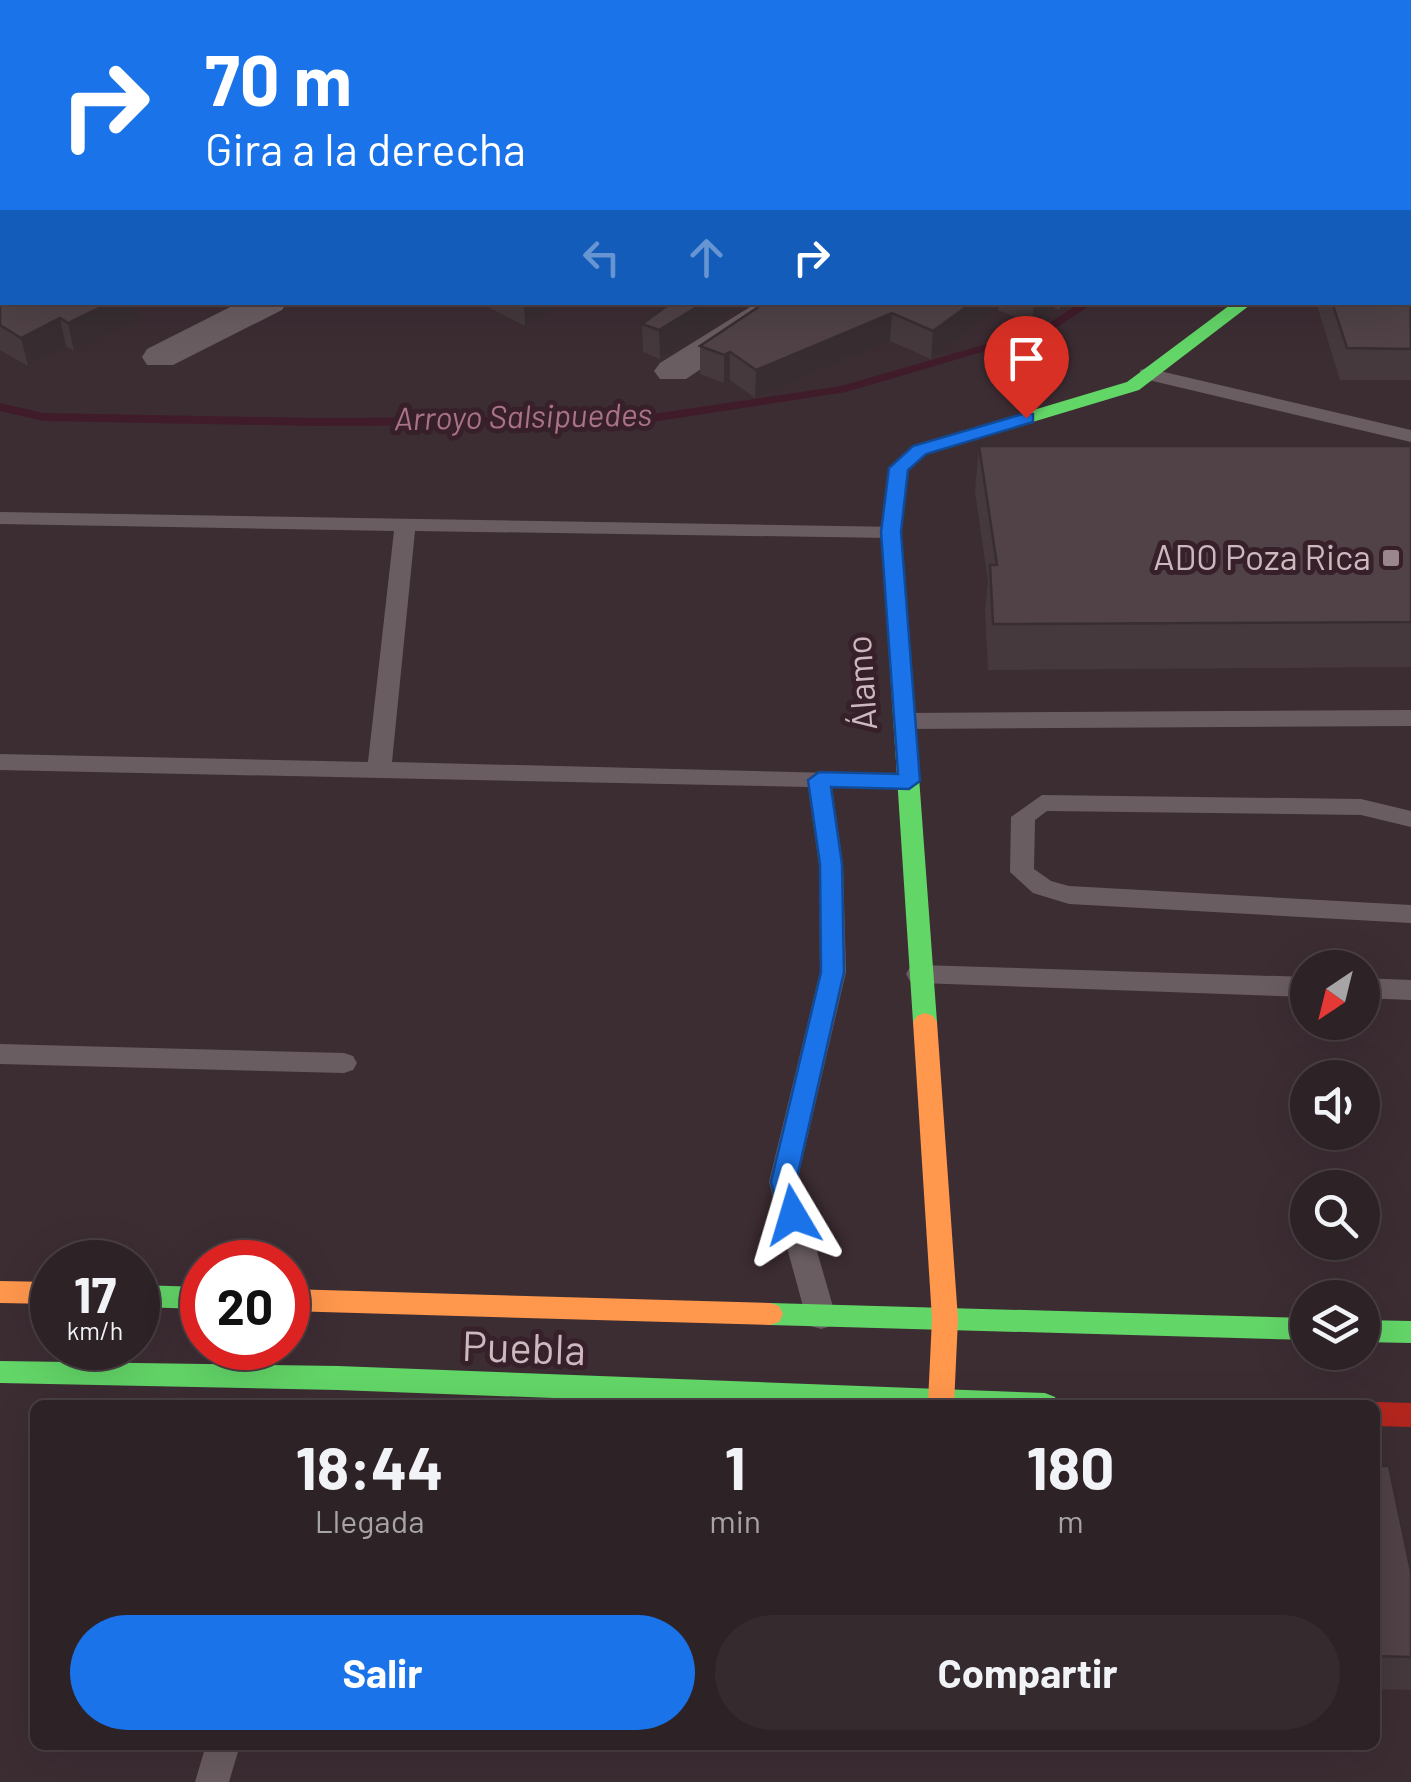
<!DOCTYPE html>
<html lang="es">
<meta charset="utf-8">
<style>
body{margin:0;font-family:Barlow,sans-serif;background:#352a2e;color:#f1f3f6;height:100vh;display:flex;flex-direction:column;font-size:38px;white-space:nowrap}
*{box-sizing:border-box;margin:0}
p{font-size:32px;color:#a7a4a7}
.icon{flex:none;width:55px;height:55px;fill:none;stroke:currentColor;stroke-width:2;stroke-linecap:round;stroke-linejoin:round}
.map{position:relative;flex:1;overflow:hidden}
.details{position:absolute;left:30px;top:1400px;width:1350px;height:350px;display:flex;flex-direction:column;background:#2d2226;border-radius:15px;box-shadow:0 10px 40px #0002,0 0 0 2px #483f43}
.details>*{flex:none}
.hud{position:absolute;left:0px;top:0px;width:1412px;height:305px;box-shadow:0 10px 40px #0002,0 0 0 2px #483f43;background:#1a73e8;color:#fff;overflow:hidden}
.needle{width:65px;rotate:215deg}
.controls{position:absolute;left:1290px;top:950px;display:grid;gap:20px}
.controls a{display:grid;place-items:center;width:90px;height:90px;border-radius:50%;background:#2d2226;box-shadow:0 10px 40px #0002,0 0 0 2px #483f43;font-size:50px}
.speed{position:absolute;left:30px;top:1240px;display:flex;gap:20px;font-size:50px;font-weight:700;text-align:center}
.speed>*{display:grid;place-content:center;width:130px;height:130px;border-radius:50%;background:#2d2226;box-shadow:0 10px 40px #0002,0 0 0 2px #483f43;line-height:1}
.speed small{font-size:25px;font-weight:400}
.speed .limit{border:15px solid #d22;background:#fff;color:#111}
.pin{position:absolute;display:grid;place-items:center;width:85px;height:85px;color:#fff;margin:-102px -42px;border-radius:50% 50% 50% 0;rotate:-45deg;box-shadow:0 0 10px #0007}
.pin .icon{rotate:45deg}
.me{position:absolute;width:110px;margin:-55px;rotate:353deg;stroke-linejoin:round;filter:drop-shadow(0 0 8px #0008)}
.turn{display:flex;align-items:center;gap:35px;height:210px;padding:0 40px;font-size:45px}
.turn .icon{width:130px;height:130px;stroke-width:2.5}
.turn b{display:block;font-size:70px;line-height:85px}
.lanes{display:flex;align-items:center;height:95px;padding:0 40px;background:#0003;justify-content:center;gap:50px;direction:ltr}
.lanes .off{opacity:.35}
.eta{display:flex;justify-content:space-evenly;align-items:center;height:170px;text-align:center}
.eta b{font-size:60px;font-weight:700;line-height:70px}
.action{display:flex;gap:20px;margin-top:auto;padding:20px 40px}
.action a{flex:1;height:115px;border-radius:60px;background:#1a73e8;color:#fff;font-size:40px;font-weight:700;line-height:115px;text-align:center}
.action a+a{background:#352a2e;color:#f1f3f6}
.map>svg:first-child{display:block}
.green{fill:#422a3d}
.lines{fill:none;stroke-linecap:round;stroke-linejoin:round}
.stream{fill:#401c2a;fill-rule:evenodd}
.lane{fill:#6a5d62;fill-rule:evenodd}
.street{fill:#6a5d62;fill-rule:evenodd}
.fast{fill:#63d668;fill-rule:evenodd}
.slow{fill:#ff974d;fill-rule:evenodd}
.jam{fill:#b3261e;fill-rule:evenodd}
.wall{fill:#45393d}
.shaded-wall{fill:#382e32}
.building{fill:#504247;stroke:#382e32;stroke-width:2.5}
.route{fill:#1a73e8;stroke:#114b97;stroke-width:2.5}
.poi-dot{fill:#9a878e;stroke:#372029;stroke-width:4}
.labels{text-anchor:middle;stroke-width:10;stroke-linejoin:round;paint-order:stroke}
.far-water-label{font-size:32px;font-style:italic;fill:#aa7289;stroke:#372029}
.poi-label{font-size:35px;fill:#ccb8bf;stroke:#372029;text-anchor:end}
.street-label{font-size:35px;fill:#ccb8bf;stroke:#372029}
.near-street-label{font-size:42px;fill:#ccb8bf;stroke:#372029}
</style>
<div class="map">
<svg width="1411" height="1782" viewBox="0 0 1411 1782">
<rect width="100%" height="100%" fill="#3c2d33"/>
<path class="green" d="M 0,0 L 506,0 L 2,2 L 2,96 Z"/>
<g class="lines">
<path class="stream" d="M 1410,49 L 1411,49 L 1410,56 Z
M 1081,302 L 1095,302 L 1050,332 L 846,392 L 639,424 L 317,426 L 43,421 L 0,411 L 0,403 L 43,413 L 317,418 L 639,416 L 841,386 L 1042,328 Z"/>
<path class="lane" d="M 1147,368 L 1411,430 L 1411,442 L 1140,378 L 1140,370 Z
M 0,512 L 899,527 L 899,537 L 891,538 L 415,531 L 392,762 L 917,775 L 921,781 L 909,789 L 832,787 L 843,865 L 846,972 L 797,1182 L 836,1317 L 831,1326 L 821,1329 L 811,1326 L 806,1317 L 769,1182 L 820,972 L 819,865 L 808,787 L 0,770 L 0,754 L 368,762 L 394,531 L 0,524 Z
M 1411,710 L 1411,726 L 905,729 L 893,721 L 905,713 Z
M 1042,795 L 1361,799 L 1411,811 L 1411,827 L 1361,815 L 1047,811 L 1035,820 L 1034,869 L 1051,881 L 1069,886 L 1411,905 L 1411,923 L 1069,904 L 1033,893 L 1010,872 L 1011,817 Z
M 919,965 L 1308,977 L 1308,997 L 919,983 L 910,981 L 906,974 L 910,967 Z
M 1362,978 L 1411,980 L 1411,1000 L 1362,998 Z
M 0,1044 L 344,1053 L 353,1056 L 357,1063 L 353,1070 L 344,1073 L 0,1064 Z
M 206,1745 L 240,1745 L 229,1782 L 195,1782 Z"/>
<path class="street" d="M 1410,95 L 1411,95 L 1411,115 L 1410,115 Z
M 1411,155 L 1411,176 L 1410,176 L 1410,155 Z
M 240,302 L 287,302 L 282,310 L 173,365 L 147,365 L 142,357 L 147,349 Z
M 758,302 L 802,302 L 686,379 L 660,379 L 654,371 L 660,363 Z"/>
<path class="fast" d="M 1234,302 L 1254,302 L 1139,390 L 926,454 L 907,470 L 901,532 L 937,1022 L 933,1028 L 917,1028 L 913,1022 L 881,532 L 889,468 L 914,446 L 1127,382 Z
M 138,1285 L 202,1287 L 202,1309 L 138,1307 Z
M 770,1303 L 1308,1318 L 1308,1340 L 770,1325 L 761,1322 L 757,1314 L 761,1306 Z
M 1362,1320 L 1411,1321 L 1411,1343 L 1362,1342 Z
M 0,1361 L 338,1366 L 1045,1393 L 1055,1397 L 1059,1405 L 739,1405 L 338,1390 L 0,1383 Z"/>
<path class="slow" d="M 925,1013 L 933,1016 L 937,1022 L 958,1319 L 954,1405 L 930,1405 L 928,1402 L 932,1319 L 913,1022 L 917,1016 Z
M 0,1281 L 52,1282 L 52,1304 L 0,1303 Z
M 288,1289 L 770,1303 L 779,1306 L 783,1314 L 779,1322 L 770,1325 L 288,1311 Z"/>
<path class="jam" d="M 1375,1402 L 1411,1403 L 1411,1427 L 1375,1426 L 1375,1405 L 1367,1405 Z"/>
</g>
<path class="wall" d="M 0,112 L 139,320 L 74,351 L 66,346 L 28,366 L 0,350 Z
M 1411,266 L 1411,380 L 1340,380 L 1316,302 L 1410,302 Z
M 478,302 L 569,302 L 525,326 Z
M 672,302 L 750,302 L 660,359 L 643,352 L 642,324 Z
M 766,302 L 1071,302 L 1060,310 L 1054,308 L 1032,324 L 998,310 L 931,359 L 890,341 L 755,398 L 730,380 L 724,383 L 700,374 L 700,346 Z
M 979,446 L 1411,446 L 1411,667 L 988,670 L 985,610 L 988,582 L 975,491 Z
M 1375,1466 L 1411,1571 L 1411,1690 L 1375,1689 Z"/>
<path class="shaded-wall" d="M 1379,0 L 1410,0 L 1406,2 L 1377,2 Z
M 111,302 L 135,302 L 139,320 L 74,351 L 68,323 Z
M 524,302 L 569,302 L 525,326 Z
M 705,302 L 750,302 L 660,359 L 659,330 Z
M 973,302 L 999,302 L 998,310 L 931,359 L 933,331 Z
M 1034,302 L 1055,302 L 1054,308 L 1032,324 Z
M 1061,302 L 1071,302 L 1060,310 Z
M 892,313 L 890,341 L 755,398 L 756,370 Z
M 60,318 L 66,346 L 28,366 L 21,338 Z
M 730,352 L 730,380 L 724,383 L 724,355 Z"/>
<path class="building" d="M 508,0 L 1379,0 L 1378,1 L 1382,2 L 503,2 Z
M 0,112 L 2,113 L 2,302 L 111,302 L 68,323 L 60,318 L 21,338 L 0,325 Z
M 1410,266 L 1411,349 L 1347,348 L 1332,302 L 1410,302 Z
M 672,302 L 705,302 L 659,330 L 642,324 Z
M 766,302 L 973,302 L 933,331 L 892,313 L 756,370 L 730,352 L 724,355 L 700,346 Z
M 979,446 L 1411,446 L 1411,622 L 993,624 L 990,565 L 997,565 Z
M 1375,1466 L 1389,1466 L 1411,1571 L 1411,1657 L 1375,1656 Z"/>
<path class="route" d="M 1026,413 L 1033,414 L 1033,422 L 926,454 L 908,470 L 901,532 L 920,781 L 909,789 L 831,787 L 842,864 L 844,972 L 796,1182 L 806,1215 L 793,1226 L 780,1215 L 771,1182 L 821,972 L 820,864 L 808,780 L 819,772 L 898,774 L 881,532 L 889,468 L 913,446 Z"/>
<rect class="poi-dot" x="1381" y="548" width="20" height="20" rx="5"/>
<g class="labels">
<g class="far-water-label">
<text transform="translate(523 417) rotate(-1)" y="11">Arroyo Salsipuedes</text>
</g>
<g class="poi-label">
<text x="1371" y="570">ADO Poza Rica</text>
</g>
<g class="street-label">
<text transform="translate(862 683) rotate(-94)" y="12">Álamo</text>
</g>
<g class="near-street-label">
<text transform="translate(524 1348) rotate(2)" y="15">Puebla</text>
</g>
</g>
</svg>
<div class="controls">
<a><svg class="needle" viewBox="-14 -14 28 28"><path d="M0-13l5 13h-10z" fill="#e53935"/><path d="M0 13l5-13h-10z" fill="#a7a4a7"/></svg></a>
<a><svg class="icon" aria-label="sound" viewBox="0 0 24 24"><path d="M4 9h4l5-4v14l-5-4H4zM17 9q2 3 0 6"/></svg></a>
<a><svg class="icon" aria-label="search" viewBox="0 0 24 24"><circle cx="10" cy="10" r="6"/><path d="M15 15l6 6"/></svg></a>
<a><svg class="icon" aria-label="layers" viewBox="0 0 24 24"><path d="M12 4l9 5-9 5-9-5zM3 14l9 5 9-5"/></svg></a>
</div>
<div class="speed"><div>17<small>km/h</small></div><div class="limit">20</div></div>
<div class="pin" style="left:1026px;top:418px;background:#d93025"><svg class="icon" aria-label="arrive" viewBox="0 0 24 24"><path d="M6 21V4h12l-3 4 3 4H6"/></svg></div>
<svg class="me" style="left:793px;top:1215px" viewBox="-20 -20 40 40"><path d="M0-17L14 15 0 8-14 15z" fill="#1a73e8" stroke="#fff" stroke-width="4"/></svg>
<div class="hud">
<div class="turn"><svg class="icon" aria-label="right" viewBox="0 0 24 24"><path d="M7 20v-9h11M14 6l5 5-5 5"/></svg><div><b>70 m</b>Gira a la derecha</div></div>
<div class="lanes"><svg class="icon off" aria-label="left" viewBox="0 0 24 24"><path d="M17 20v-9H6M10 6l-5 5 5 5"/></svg><svg class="icon off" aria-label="ahead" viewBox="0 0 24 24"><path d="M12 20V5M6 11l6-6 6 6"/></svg><svg class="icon" aria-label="right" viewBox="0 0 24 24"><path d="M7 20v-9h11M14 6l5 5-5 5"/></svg></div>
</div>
<section class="details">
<div class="eta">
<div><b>18:44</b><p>Llegada</p></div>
<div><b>1</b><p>min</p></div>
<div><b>180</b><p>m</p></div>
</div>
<div class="action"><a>Salir</a><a>Compartir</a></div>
</section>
</div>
